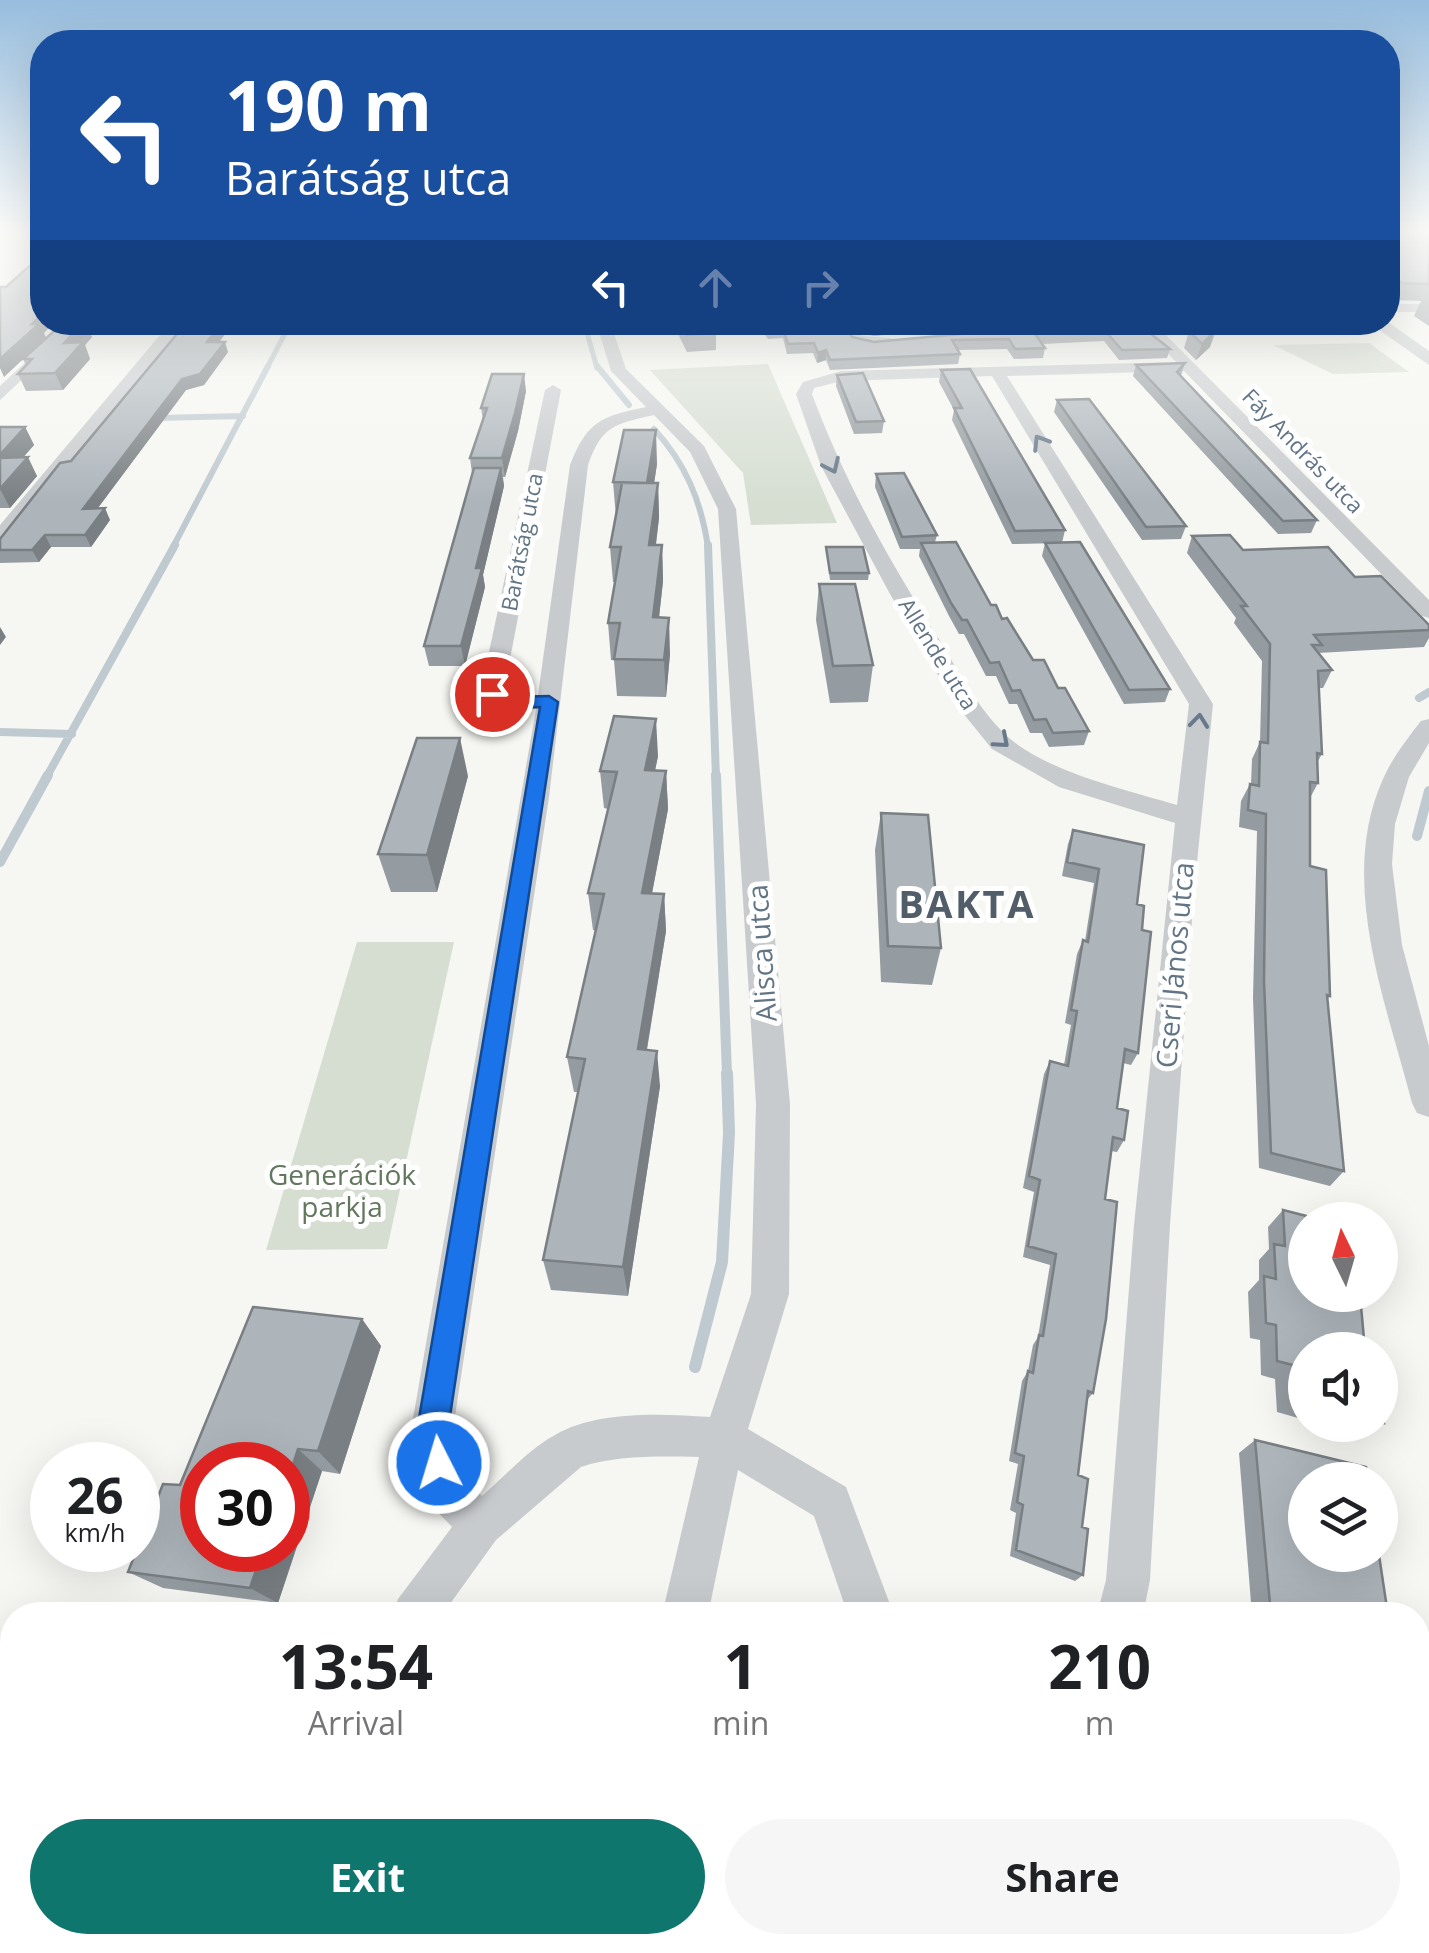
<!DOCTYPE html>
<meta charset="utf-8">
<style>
body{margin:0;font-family:"Open Sans",sans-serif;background:#f6f6f6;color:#202124;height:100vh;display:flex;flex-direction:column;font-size:38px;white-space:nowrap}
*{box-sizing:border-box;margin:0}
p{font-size:32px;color:#757577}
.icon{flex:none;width:55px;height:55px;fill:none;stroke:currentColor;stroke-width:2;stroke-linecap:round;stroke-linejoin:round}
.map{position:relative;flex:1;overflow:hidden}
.drawer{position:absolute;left:0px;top:1602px;width:1430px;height:352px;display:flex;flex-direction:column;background:#fff;border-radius:40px 40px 0 0;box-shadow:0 10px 40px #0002}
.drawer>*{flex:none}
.banner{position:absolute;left:30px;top:30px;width:1370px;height:305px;border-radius:40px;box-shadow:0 10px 40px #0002;background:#1a4fa0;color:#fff;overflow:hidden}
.needle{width:65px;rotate:355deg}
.controls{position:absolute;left:1288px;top:1202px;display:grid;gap:20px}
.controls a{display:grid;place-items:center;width:110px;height:110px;border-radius:50%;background:#fff;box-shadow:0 10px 40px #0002;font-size:50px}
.speed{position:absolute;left:30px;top:1442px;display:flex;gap:20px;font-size:50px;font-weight:700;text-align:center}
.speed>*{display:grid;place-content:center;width:130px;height:130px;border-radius:50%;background:#fff;box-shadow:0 10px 40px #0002;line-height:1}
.speed small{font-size:25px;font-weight:400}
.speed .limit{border:15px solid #d22;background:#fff;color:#111}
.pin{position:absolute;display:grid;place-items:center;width:85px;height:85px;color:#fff;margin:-42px;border:5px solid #fff;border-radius:50%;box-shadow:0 2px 10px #0007}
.me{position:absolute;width:110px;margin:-55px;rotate:355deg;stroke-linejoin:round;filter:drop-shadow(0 0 8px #0008)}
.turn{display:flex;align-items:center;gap:35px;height:210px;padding:0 30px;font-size:45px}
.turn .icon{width:130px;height:130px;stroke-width:2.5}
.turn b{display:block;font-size:70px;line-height:85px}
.lanes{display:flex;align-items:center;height:95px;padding:0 30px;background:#0003;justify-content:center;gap:50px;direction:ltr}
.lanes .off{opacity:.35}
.eta{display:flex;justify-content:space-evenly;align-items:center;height:170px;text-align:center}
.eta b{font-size:60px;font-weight:700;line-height:70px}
.cta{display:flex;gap:20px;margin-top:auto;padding:20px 30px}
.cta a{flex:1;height:115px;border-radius:60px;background:#0f766e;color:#fff;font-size:40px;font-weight:700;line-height:115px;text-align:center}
.cta a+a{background:#f6f6f6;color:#202124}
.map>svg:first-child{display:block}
.green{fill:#d6ded2}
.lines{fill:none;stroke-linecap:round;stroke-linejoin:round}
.stream-far4{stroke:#bfcad0;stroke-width:5}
.stream-far3{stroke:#bfcad0;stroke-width:6}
.stream-far2{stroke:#bfcad0;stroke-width:8}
.stream-far1{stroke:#bfcad0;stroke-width:10}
.stream{stroke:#bfcad0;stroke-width:12}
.minor{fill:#c8cbce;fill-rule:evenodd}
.tertiary{fill:#c8cbce;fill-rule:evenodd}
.wall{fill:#959ca1}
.shaded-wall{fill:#797f83}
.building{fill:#adb5bb;stroke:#797f83;stroke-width:2.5}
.oneway{stroke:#67798a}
.route{fill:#1a73e8;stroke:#114b97;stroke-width:2.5}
.labels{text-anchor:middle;stroke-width:10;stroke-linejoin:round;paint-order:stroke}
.far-street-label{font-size:22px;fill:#627586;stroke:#fff}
.street-label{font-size:28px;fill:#627586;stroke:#fff}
.park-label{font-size:28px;fill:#62785d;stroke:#fff}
.district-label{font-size:38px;font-weight:bold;letter-spacing:2.5px;fill:#515e6a;stroke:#fff}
</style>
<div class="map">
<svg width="1429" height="1953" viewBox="0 0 1429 1953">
<rect width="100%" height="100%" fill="#f6f6f2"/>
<path class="green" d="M 1369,343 L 1409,372 L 1333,374 L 1273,345 Z
M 768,364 L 837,523 L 751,525 L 743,473 L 650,370 Z
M 357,942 L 454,942 L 387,1249 L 266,1250 Z"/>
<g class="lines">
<path class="stream-far4" d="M 584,322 L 597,368
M 267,368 L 291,322"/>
<path class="stream-far3" d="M 597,366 L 629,405
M 156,418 L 243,416
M 654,429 C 686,464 701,501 708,547
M 173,547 L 268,366"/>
<path class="stream-far2" d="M 708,545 L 716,778
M 1419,698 L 1429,692
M 0,732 L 72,734
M 46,778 L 175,545"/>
<path class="stream-far1" d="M 716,775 L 727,1075
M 1417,836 L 1429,791
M 0,862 L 48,775"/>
<path class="stream" d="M 695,1367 L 722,1262 L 729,1133 L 727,1073"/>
<path class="minor" d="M 1388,304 L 1429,304 L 1429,312 L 1388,312 Z
M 68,322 L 84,322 L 0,400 L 0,386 Z
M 171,322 L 186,322 L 7,541 L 0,543 L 0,525 Z
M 596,322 L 610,322 L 626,369 L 704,446 L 736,509 L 790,1104 L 789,1294 L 748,1429 L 846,1487 L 894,1615 L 848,1615 L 814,1516 L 738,1470 L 708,1615 L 662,1615 L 699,1457 C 662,1456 615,1455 581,1467 L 496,1540 L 442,1615 L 391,1615 L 398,1599 L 452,1527 L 432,1506 L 410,1436 L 536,709 L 497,707 L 480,694 L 545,390 L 553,385 L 561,390 L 504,691 L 538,695 L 570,465 C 587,421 602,416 646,407 L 611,371 ZM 654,415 L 690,452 L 718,509 L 756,1104 L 751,1294 L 710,1417 C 663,1414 598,1410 555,1435 C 529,1449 505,1476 482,1496 L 464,1478 L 452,1436 L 549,797 L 588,465 C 602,425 615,424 654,415 Z
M 724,322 L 814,322 L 743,331 Z
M 839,322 L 853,322 L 862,336 L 891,338 L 898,342 L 891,346 L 852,343 Z
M 1138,322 L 1153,322 L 1429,600 L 1429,618 L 1422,616 L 1184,371 L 1007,376 L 1213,704 L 1194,892 L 1170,1225 L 1150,1580 L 1143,1615 L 1097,1615 L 1106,1580 L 1134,1225 L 1175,823 L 1059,787 L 992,749 L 954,702 L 890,594 L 821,466 L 796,394 L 803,382 L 841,371 L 1176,362 ZM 992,376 L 1189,704 L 1177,805 C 1127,790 1047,772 1008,737 C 980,711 961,676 942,644 C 890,562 846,485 812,394 L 814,388 L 842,381 Z
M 1429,719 L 1429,743 L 1409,777 L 1395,824 L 1392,864 L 1402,945 L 1429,1046 L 1429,1117 L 1417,1113 L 1412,1103 C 1386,1002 1337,881 1383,779 C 1392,758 1407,739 1421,721 Z
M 197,1942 L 251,1942 L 248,1953 L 194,1953 Z
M 637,1942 L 691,1942 L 691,1953 L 637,1953 Z
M 969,1942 L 1024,1942 L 1028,1953 L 974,1953 Z"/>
<path class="tertiary" d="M 1368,322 L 1388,322 L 1429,351 L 1429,365 Z"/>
</g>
<path class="wall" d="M 1388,228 L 1429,228 L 1429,326 L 1414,316 L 1421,301 L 1395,300 L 1388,294 Z
M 234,322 L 219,342 L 228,352 L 204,385 L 186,390 L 98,508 L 110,520 L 91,547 L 51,547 L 39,562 L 0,563 L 0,539 L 71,461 Z
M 672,322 L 711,322 L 716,333 L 716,350 L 687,352 Z
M 856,322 L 1034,322 L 873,336 L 864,334 Z
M 1217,322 L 1316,322 L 1312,332 L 1230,334 Z
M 764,323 L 874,342 L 1140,325 L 1170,349 L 1167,358 L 1119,360 L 1104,341 L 1042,344 L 1045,348 L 1043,358 L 1014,359 L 1007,349 L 958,350 L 960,354 L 958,364 L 830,370 L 826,360 L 817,363 L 813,353 L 787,354 L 783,338 L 768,339 L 763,332 Z
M 1189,331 L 1210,347 L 1196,360 L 1184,348 Z
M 92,337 L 85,345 L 90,359 L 63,390 L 26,391 L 18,374 L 26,365 L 23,359 Z
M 1185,363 L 1181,376 L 1317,520 L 1311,533 L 1278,534 L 1133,376 L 1136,365 Z
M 941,370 L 1065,530 L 1062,543 L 1012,544 L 952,420 L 954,410 L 939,382 Z
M 837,375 L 884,421 L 882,433 L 854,434 L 836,386 Z
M 526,391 L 518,431 L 505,477 L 503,477 L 504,486 L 483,575 L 485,587 L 465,666 L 429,666 L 424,646 L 472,473 L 470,458 L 483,420 L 481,408 Z
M 1057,400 L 1186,526 L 1181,539 L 1142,540 L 1054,412 Z
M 0,427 L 25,427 L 34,445 L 23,457 L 37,476 L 10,508 L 0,508 Z
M 657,464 L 654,483 L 658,483 L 659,518 L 656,545 L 662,545 L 663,581 L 659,617 L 670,654 L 666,697 L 617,696 L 614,660 L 611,660 L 608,623 L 615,582 L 613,582 L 610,547 L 616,517 L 613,482 Z
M 876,474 L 937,535 L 935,542 L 991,605 L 1033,660 L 1058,688 L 1089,731 L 1084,745 L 1049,747 L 1042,733 L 1030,733 L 1017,704 L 1009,704 L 996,676 L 986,676 L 964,634 L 959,634 L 949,616 L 919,556 L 920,549 L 900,549 L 875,487 Z
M 1192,536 L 1243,550 L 1355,577 L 1429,625 L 1429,638 L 1424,647 L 1318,653 L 1332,670 L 1323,688 L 1319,688 L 1322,754 L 1318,761 L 1318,783 L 1310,798 L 1310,866 L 1330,996 L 1327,1000 L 1344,1171 L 1330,1186 L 1259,1168 L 1253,998 L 1257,831 L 1239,827 L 1241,801 L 1250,784 L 1251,784 L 1252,759 L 1260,742 L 1262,661 L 1234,623 L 1236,618 L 1187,553 Z
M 1045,543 L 1170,689 L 1165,702 L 1124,704 L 1042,556 Z
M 826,547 L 869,573 L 868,580 L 830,580 Z
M 819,584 L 873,665 L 868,702 L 830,703 L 816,620 Z
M 658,756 L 655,771 L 666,771 L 668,809 L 652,893 L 664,894 L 666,931 L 647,1050 L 660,1086 L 628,1296 L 551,1290 L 543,1260 L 578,1092 L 574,1092 L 567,1057 L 596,931 L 593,930 L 588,893 L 608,809 L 604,808 L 600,771 Z
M 468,776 L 437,892 L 391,892 L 378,854 Z
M 881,813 L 941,948 L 932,985 L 881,982 L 875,850 Z
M 1073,830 L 1137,904 L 1142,930 L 1138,1053 L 1131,1065 L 1123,1063 L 1117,1108 L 1124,1140 L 1117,1152 L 1111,1151 L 1105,1199 L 1093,1393 L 1087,1400 L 1078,1475 L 1082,1527 L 1083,1575 L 1075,1581 L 1010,1556 L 1016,1513 L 1010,1510 L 1018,1464 L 1009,1461 L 1022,1381 L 1028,1371 L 1033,1345 L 1038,1337 L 1050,1265 L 1023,1257 L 1034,1192 L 1023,1188 L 1044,1074 L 1050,1061 L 1064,1065 L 1071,1025 L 1065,1023 L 1077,954 L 1083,940 L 1085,941 L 1094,883 L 1062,876 L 1068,844 Z
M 1283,1210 L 1305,1350 L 1305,1420 L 1277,1412 L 1275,1379 L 1261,1375 L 1260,1340 L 1250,1338 L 1248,1292 L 1259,1280 L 1259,1260 L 1269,1249 L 1268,1227 Z
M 362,1319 L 381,1346 L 340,1474 L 322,1471 L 278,1603 L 163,1588 L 128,1572 L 180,1485 Z
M 1380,1390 L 1384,1423 L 1363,1436 L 1324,1425 L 1380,1425 Z
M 1255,1440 L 1388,1615 L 1252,1615 L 1239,1453 Z
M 1418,1874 L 1420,1874 L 1429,1953 L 1342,1953 L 1348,1942 L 1418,1942 Z
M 1145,1942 L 1303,1942 L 1313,1953 L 1152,1953 L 1144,1944 Z"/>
<path class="shaded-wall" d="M 42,314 L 42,322 L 55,322 L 44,333 L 46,338 L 4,377 L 0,368 L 0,359 L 32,324 Z
M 84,322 L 86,322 L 92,337 L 85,345 L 90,359 L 63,390 L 55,373 L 64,343 Z
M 222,322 L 234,322 L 211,353 L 207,342 Z
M 919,322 L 1013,322 L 873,336 L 874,327 Z
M 1216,330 L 1210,347 L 1196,360 L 1202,344 Z
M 225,342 L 228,352 L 204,385 L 186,390 L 88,521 L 83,509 L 182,379 Z
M 826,350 L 826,360 L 817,363 L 818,353 Z
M 524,374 L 526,391 L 518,431 L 505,477 L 502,458 Z
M 25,427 L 34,445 L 7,476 L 0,463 L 0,455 Z
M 656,430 L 657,464 L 649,517 L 647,483 Z
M 28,457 L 37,476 L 10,508 L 0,489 Z
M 501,468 L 504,486 L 483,575 L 485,587 L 465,666 L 461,646 L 476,568 Z
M 658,483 L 659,518 L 651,581 L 649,545 Z
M 105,508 L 110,520 L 91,547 L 85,535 Z
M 45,535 L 51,547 L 39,562 L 32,550 Z
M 662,545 L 663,581 L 655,654 L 653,617 Z
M 669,618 L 670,654 L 666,697 L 664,660 Z
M 0,627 L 6,637 L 0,645 Z
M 656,719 L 658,756 L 647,808 L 645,770 Z
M 460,738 L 468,776 L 437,892 L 427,855 Z
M 666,771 L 668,809 L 645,930 L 642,893 Z
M 664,894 L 666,931 L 641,1084 L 638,1049 Z
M 657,1051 L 660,1086 L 628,1296 L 623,1267 Z
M 362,1319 L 381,1346 L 340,1474 L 318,1451 Z
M 298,1449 L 322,1471 L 278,1603 L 250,1588 L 263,1550 L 288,1550 L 288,1480 Z
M 86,1942 L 109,1942 L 104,1953 L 81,1953 Z"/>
<path class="building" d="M 1388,228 L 1429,228 L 1429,284 L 1402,283 L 1388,272 Z
M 42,255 L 42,314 L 32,324 L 39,324 L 0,359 L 0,287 L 6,287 Z
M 64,322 L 84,322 L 64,343 L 83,342 L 55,373 L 18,374 L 32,359 L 23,359 Z
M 187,322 L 222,322 L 207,342 L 225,342 L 200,374 L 182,379 L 83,509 L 105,508 L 85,535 L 45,535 L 32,550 L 0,550 L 0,539 L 60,463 L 71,461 Z
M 680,322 L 711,322 L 716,333 L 686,335 Z
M 844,322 L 852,337 L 874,342 L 1015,329 L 1140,325 L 1170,349 L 1122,350 L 1106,332 L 1035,334 L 1045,348 L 1015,349 L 1009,339 L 952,340 L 960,354 L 830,360 L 826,350 L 818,353 L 814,343 L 788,344 L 783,328 L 768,329 L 764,323 Z
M 864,322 L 919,322 L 874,327 Z
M 1216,330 L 1202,344 L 1189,331 Z
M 1185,363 L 1177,372 L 1317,520 L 1283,521 L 1136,365 Z
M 970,369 L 1065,530 L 1015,531 L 954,408 L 962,408 L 941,370 Z
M 863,373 L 884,421 L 856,422 L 837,375 Z
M 492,374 L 524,374 L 515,413 L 502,458 L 470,458 L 487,408 L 481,408 Z
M 1089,399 L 1186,526 L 1146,527 L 1057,400 Z
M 0,427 L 25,427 L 0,455 Z
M 624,430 L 656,430 L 647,483 L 613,482 Z
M 28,457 L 0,489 L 0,458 Z
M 474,468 L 501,468 L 476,568 L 482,568 L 461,646 L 424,646 Z
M 904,473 L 937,535 L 902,537 L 876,474 Z
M 622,483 L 658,483 L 649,545 L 662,545 L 653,617 L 669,618 L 664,660 L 614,659 L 620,623 L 608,623 L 621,547 L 610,547 Z
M 1230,535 L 1243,550 L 1328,547 L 1355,577 L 1381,576 L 1429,625 L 1429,630 L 1314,635 L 1322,645 L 1312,645 L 1332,670 L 1318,671 L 1322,754 L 1317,753 L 1318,783 L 1310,782 L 1310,866 L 1326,870 L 1330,996 L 1327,995 L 1344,1171 L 1271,1153 L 1264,981 L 1266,814 L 1248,810 L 1250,784 L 1259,786 L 1260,742 L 1268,743 L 1270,644 L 1241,606 L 1247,606 L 1192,536 Z
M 956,542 L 991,605 L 996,605 L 1002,619 L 1007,618 L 1033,660 L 1044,660 L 1058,688 L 1065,688 L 1089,731 L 1053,733 L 1046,719 L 1034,720 L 1020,690 L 1012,691 L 999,662 L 990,663 L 967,620 L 962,620 L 951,603 L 921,543 Z
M 1080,542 L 1170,689 L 1129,690 L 1045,543 Z
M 826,547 L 863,547 L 869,573 L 830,573 Z
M 819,584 L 855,584 L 873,665 L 833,666 Z
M 614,716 L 656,719 L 645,770 L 666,771 L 642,893 L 664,894 L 638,1049 L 657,1051 L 623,1267 L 543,1260 L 585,1059 L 567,1057 L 604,894 L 588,893 L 617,772 L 600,771 Z
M 417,738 L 460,738 L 427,855 L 378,854 Z
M 881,813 L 928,815 L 941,948 L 888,946 Z
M 1073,830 L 1144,845 L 1137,904 L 1144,906 L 1142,930 L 1151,932 L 1138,1053 L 1125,1049 L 1117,1108 L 1128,1111 L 1124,1140 L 1113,1137 L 1105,1199 L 1117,1202 L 1106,1319 L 1093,1393 L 1088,1391 L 1078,1475 L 1088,1479 L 1082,1527 L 1088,1529 L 1083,1575 L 1016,1550 L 1023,1505 L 1017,1502 L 1024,1456 L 1015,1453 L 1028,1371 L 1033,1373 L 1039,1335 L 1043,1336 L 1056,1254 L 1028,1246 L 1040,1180 L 1029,1176 L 1050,1061 L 1068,1066 L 1077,1011 L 1071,1010 L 1083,940 L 1088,942 L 1099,869 L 1067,862 Z
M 1283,1210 L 1322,1220 L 1305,1220 L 1305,1295 L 1360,1295 L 1365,1350 L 1305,1350 L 1305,1402 L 1295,1399 L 1293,1365 L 1277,1361 L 1276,1325 L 1266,1323 L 1264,1276 L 1276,1279 L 1274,1244 L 1285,1246 Z
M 253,1307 L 362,1319 L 318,1451 L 298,1449 L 288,1480 L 288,1465 L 202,1465 L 202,1550 L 263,1550 L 250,1588 L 128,1572 L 163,1484 L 180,1485 Z
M 1380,1390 L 1384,1423 L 1380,1422 Z
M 1255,1440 L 1366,1467 L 1368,1480 L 1305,1480 L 1305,1555 L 1379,1555 L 1388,1615 L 1271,1615 Z
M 12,1862 L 12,1942 L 86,1942 L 81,1953 L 34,1953 L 0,1944 L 0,1887 Z
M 1420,1874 L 1429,1882 L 1429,1953 L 1380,1953 L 1385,1942 L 1418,1942 L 1418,1879 Z
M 505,1942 L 541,1942 L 540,1953 L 504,1953 Z
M 1172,1942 L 1303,1942 L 1313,1953 L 1170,1953 L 1168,1950 Z"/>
<defs><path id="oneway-chevron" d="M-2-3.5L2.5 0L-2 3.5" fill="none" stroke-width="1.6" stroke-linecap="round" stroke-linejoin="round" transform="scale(2.5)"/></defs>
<g class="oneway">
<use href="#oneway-chevron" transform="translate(1040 442) rotate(-122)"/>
<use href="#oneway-chevron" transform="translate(832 466) rotate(65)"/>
<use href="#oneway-chevron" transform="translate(1199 721) rotate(-84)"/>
<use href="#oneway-chevron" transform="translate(1002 741) rotate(41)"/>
</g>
<linearGradient id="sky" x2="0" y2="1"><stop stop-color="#97bdde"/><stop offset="0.46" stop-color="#fbfbf9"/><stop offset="1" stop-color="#fbfbf9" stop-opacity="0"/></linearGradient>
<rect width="1429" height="502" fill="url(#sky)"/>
<path class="route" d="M 492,689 L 509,697 L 549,696 L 558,702 L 447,1436 L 455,1463 L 450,1474 L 439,1479 L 428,1474 L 416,1436 L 540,707 L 505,708 L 483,694 Z"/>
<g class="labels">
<g class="far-street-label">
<text transform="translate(1303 451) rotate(46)" y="8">Fáy András utca</text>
<text transform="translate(522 542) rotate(-79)" y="8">Barátság utca</text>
<text transform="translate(938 654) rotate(58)" y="8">Allende utca</text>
</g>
<g class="street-label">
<text transform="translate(762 953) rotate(-94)" y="10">Alisca utca</text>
<text transform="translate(1175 965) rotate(-85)" y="10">Cseri János utca</text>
</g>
<g class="park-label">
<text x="342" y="1185">Generációk<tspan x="342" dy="32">parkja</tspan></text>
</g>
<g class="district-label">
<text x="967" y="918">BAKTA</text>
</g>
</g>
</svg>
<div class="controls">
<a><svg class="needle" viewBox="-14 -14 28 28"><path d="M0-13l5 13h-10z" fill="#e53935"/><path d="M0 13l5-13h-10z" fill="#757577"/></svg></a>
<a><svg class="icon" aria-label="sound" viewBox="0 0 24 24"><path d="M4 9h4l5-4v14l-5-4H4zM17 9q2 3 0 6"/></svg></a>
<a><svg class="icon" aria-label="layers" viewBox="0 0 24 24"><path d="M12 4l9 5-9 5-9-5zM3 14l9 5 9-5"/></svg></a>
</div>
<div class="speed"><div>26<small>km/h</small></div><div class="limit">30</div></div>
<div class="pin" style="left:492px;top:694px;background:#d93025"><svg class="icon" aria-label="arrive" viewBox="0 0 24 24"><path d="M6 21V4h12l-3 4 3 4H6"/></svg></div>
<svg class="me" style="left:439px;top:1463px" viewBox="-20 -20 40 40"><circle r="17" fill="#1a73e8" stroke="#fff" stroke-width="3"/><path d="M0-11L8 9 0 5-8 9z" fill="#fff"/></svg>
<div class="banner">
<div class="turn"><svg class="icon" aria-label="left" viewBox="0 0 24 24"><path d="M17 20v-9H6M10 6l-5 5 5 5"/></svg><div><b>190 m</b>Barátság utca</div></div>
<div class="lanes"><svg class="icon" aria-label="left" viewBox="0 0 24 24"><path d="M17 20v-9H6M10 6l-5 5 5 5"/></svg><svg class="icon off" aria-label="ahead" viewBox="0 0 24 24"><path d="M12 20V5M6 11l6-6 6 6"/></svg><svg class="icon off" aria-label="right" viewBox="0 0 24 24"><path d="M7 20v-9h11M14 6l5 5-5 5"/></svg></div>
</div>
<section class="drawer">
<div class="eta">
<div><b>13:54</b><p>Arrival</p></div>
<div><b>1</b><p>min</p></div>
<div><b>210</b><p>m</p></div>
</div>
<div class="cta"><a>Exit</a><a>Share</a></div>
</section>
</div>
